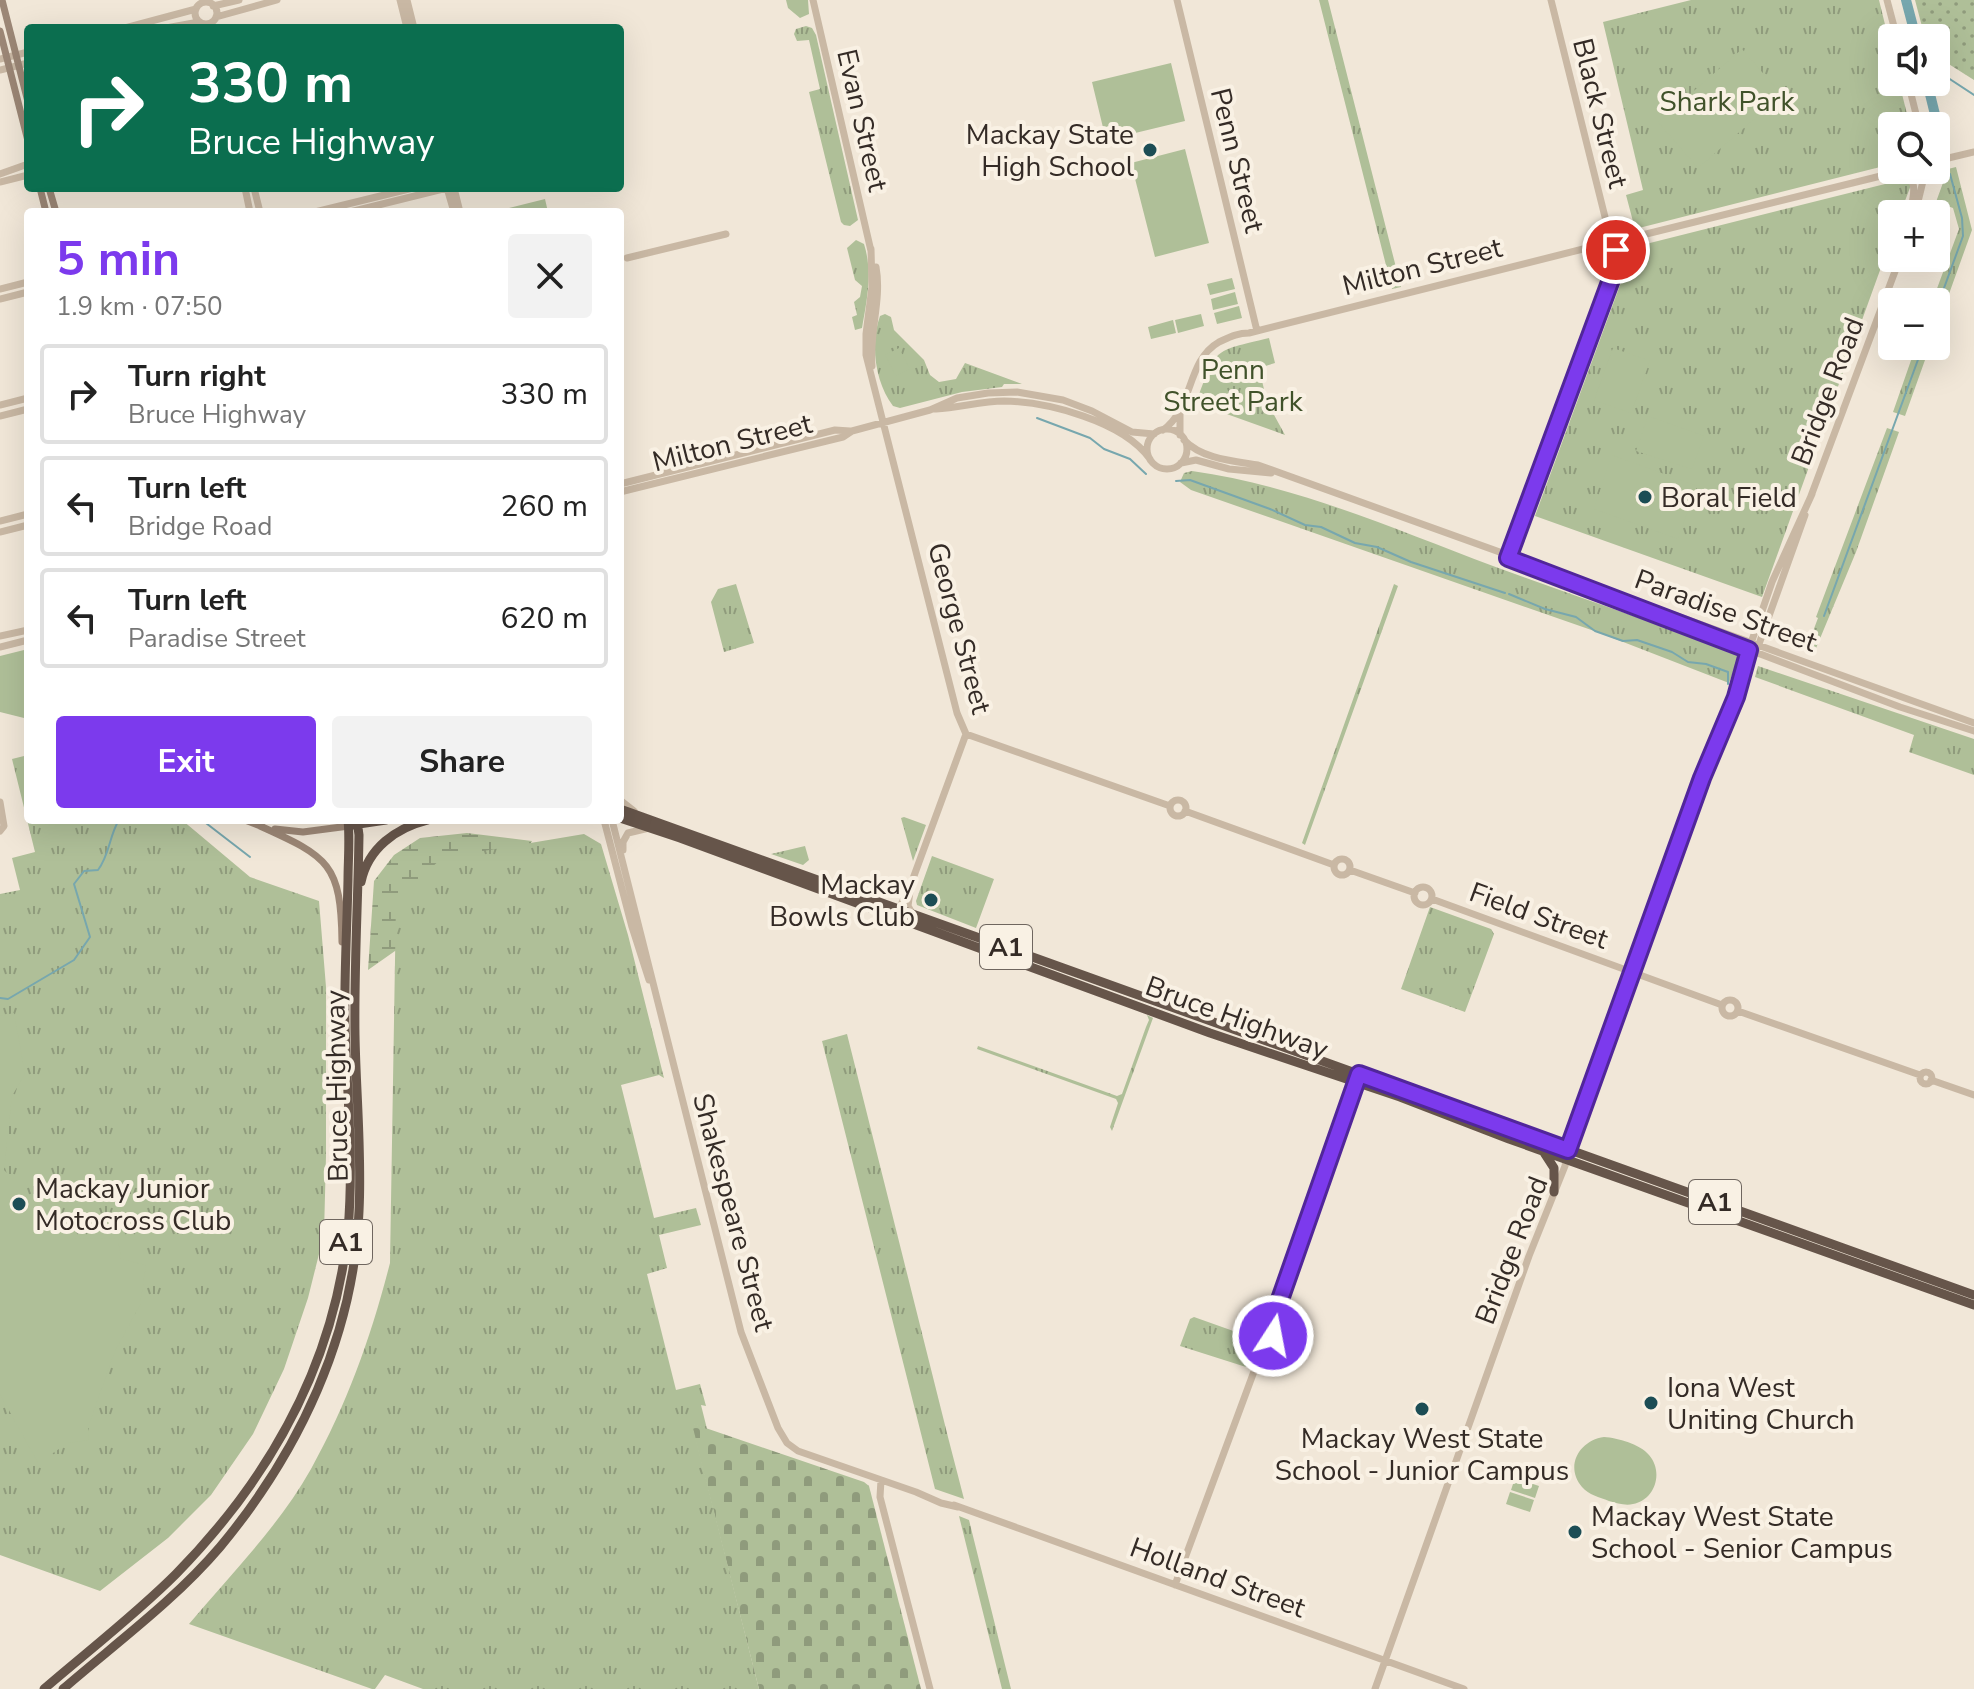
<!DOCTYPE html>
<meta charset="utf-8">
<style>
body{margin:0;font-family:"Nunito Sans",sans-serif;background:#f2f2f2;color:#222;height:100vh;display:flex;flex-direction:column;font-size:30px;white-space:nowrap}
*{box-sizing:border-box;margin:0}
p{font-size:26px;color:#767676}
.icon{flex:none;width:44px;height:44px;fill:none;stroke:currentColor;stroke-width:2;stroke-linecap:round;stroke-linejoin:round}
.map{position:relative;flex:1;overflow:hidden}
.panel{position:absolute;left:24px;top:208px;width:600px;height:616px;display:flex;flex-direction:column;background:#fff;border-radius:8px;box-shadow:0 8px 32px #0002}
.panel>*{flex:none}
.top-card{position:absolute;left:24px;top:24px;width:600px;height:168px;border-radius:8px;box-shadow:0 8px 32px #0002;background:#0b6e4f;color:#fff;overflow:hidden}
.buttons{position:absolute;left:1878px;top:24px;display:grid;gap:16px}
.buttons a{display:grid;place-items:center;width:72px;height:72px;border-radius:8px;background:#fff;box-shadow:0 8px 32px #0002;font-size:40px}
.pin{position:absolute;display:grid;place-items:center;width:68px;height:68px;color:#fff;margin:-34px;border:4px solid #fff;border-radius:50%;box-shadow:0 2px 8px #0007}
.me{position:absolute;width:88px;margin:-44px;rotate:11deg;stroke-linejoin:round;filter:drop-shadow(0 0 6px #0008)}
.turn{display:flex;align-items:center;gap:28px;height:168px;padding:0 32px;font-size:36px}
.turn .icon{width:104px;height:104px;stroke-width:2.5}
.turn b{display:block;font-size:56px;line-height:68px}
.round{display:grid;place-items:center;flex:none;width:84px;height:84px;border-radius:8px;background:#f2f2f2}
.summary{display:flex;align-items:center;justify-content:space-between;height:136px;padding:0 32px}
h1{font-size:48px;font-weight:700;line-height:60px;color:#7c3aed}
.action{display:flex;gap:16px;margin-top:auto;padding:16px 32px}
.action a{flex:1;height:92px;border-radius:8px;background:#7c3aed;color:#fff;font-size:32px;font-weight:700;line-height:92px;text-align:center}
.action a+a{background:#f2f2f2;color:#222}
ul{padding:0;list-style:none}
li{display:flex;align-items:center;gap:24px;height:100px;margin:0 16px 12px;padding:0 16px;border:4px solid #e0e0e0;border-radius:8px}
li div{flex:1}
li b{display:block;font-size:30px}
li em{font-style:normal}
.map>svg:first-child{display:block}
.grass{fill:url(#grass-dots)}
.wetland{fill:url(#wetland-marsh)}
.cemetery{fill:url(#cemetery-stones)}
.park{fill:url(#park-tufts)}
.pitch{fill:#afbf98}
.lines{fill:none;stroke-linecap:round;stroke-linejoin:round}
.stream{stroke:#77a7ae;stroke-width:2}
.river{stroke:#77a7ae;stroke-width:10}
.tertiary{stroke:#c9b8a4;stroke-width:7}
.secondary{stroke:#9c8776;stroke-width:7}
.trunk{stroke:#66554a;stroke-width:9}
.route-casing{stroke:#51269a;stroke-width:20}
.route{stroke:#7c3aed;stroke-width:14}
.poi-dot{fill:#1c4d55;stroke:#f9f1e4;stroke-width:3}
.labels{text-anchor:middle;stroke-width:8;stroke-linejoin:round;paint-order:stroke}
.shield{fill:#f9f1e4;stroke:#6f665f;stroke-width:2}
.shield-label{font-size:26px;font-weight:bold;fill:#342b26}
.park-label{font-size:28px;fill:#40522a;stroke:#f9f1e4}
.street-label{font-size:28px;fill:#342b26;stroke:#f9f1e4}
.poi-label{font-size:28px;fill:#342b26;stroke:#f9f1e4;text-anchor:start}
</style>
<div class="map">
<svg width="1974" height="1689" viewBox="0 0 1974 1689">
<defs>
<pattern id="grass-dots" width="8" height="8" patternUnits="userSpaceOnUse" patternTransform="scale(2)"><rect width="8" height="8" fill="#afbf98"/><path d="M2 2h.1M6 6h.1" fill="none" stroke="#8f9b7c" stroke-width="1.8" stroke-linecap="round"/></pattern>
<pattern id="wetland-marsh" width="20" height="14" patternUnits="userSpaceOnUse" patternTransform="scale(2)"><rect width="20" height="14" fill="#afbf98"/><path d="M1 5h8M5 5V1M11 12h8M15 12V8" fill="none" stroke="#8f9b7c"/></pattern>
<pattern id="cemetery-stones" width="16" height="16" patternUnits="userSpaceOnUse" patternTransform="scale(2)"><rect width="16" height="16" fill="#afbf98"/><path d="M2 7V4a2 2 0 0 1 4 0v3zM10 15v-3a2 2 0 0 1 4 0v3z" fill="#8f9b7c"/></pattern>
<pattern id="park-tufts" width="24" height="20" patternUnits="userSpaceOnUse" patternTransform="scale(2)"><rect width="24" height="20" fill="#afbf98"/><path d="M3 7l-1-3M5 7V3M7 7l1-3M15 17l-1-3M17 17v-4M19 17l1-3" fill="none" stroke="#8f9b7c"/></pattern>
</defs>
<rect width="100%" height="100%" fill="#f1e7d8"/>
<path class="grass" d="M 1915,0 L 1974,0 L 1974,80 L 1936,56 L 1936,38 L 1925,38 Z"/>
<path class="wetland" d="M 467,833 L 532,841 L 513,876 L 422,932 L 368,970 L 374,881 L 394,855 L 420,838 Z"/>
<path class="cemetery" d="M 691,1423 L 864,1482 L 869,1486 L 921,1689 L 759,1689 Z"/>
<path class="park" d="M 786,0 L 808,0 L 809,14 L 800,18 L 788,8 Z
M 1319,0 L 1328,0 L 1401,287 L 1392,289 Z
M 1691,0 L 1879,0 L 1892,53 L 1892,82 L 1899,82 L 1910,126 L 1892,126 L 1892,164 L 1635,229 L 1626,195 L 1643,190 L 1603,22 Z
M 806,26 L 812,28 L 816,35 L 858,220 L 850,226 L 844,225 L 841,222 L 809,92 L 820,89 L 809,40 L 797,41 L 794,34 L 796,29 Z
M 1956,167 L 1972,230 L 1936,330 L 1936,302 L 1932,302 L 1959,229 L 1953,208 L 1936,202 L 1948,169 Z
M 1905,179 L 1911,185 L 1900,214 L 1892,214 L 1892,237 L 1762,597 L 1535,516 L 1633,250 L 1638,246 Z
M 856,240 L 864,244 C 873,273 867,299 862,328 L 855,330 L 852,317 L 857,315 L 854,302 L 860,297 L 862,286 L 855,280 L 847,248 Z
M 885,314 L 891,317 L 894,330 L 924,360 L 930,375 L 939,382 L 956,379 L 965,363 L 1022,384 L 1004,384 L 1002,387 L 962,392 L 900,408 L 893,406 C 875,382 870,344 880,316 Z
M 1269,338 L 1275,363 L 1259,368 L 1267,402 L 1285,435 L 1196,403 C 1217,347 1211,352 1269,338 Z
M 1916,346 L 1930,346 L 1905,416 L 1893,412 Z
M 1887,428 L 1899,432 L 1856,552 L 1814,653 L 1806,650 L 1818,618 L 1816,617 Z
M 1192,471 C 1298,486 1394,529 1493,566 C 1575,596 1658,624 1740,654 L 1729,683 L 1600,633 L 1191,490 L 1180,482 L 1184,473 Z
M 736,584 L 754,643 L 724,652 L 711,602 L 718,589 Z
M 1394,584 L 1398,586 L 1305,845 L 1302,843 Z
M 1758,666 L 1974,739 L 1974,775 L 1909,752 L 1914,735 L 1755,677 Z
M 28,755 L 28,820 L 182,820 L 250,877 L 319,901 L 326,987 L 326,1156 L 324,1234 L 308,1298 L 284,1369 L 253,1434 L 211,1495 L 168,1538 L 100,1591 L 0,1555 L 0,894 L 20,890 L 12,858 L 35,852 L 12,759 Z
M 904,817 L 926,825 L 913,861 L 901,818 Z
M 584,834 L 601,844 L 628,935 L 664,1078 L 659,1075 L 621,1085 L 654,1218 L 696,1208 L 701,1225 L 659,1235 L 667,1268 L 647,1274 L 676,1390 L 700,1384 L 706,1406 L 701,1405 L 707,1429 L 692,1424 L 759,1689 L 423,1689 L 385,1675 L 375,1689 L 372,1689 L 189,1624 C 231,1574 279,1526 311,1469 C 348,1402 371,1337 390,1263 L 396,900 L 442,858 Z
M 805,846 L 809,860 L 803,865 L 771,854 Z
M 932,856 L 994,879 L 976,928 L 917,905 L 916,901 Z
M 1430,907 L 1491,929 L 1494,934 L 1465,1012 L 1401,989 Z
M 1147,1015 L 1153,1018 L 1112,1131 L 1110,1127 L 1118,1103 L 1116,1099 L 977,1049 L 978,1046 L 1117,1096 L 1122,1094 L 1146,1027 L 1149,1020 Z
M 847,1034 L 949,1441 L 964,1499 L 935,1489 L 822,1041 Z
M 1194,1317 L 1253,1338 L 1255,1342 L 1246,1367 L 1180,1346 L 1190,1319 Z
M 959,1516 L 969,1520 L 1011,1689 L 1002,1689 Z"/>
<path class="pitch" d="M 1742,49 L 1782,95 L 1698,168 L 1658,122 Z
M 1171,63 L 1185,121 L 1106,140 L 1092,82 Z
M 1185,149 L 1209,243 L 1155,257 L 1131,163 Z
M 545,199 L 548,212 L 493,212 Z
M 1232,278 L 1235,289 L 1210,295 L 1207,284 Z
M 1235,292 L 1238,304 L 1213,310 L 1211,299 Z
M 1239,306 L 1242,318 L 1217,324 L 1214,313 Z
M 1201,314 L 1204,326 L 1178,333 L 1175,320 Z
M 1173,320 L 1176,333 L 1151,339 L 1148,327 Z
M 899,348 L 910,369 L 896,376 L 885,355 Z
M 1613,348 L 1650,361 L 1631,413 L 1594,400 Z
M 1648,416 L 1704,436 L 1692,469 L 1636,451 Z
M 1612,455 L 1697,486 L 1678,539 L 1594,509 Z
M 28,649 L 28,719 L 0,712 L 0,656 Z
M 14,1013 L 25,1074 L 12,1096 L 4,1170 L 72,1238 L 118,1239 L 121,1259 L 146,1265 L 140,1305 L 115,1351 L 88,1427 L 89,1440 L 68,1443 L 38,1463 L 0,1394 L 0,1016 Z
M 1604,1437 C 1618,1438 1640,1444 1649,1455 C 1664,1472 1655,1500 1633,1504 C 1625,1506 1617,1503 1609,1501 C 1599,1497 1589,1495 1582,1487 C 1564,1466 1580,1440 1604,1437 Z
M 1515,1478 L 1539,1486 L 1535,1498 L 1511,1490 Z
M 1510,1492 L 1534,1500 L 1530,1512 L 1506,1504 Z"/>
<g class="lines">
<path class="stream" d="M 1936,70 L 1974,95
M 1936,310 L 1963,236 L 1962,218 L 1950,174
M 1037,418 L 1090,438 L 1104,449 L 1130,459 L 1146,474
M 1176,481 L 1190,480 L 1270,509 L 1305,525 L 1321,527 L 1355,543 L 1377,547 L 1411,562 L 1505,593
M 1509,594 L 1545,609 L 1576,617 L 1595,631 L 1623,641 L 1637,640 L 1672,652 L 1688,662 L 1706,664 L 1728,672 L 1728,684
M 1824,616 L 1923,346
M 202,820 L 250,857
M 0,998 L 8,999 L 74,960 L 90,937 L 74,884 L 84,871 L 98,870 C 110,854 109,836 119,820"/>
<path class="river" d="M 1906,0 L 1916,38
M 1927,82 L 1943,147"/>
<path class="tertiary" d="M 400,0 L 407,28
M 407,0 L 414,28
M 813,0 L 871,251
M 1177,0 L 1257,331
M 1551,0 L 1610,237
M 1887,0 L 1897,38
M195 13a11 11 0 1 1 22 0a11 11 0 1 1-22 0Z
M 213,6 L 239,0
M 216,17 L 277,0
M 125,28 L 196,9
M 166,28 L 199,22
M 0,59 L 28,52
M 0,70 L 28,63
M 1908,82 L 1919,126
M 1936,161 L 1974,152
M 1901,171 C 1920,180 1913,196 1910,214
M 0,174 L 28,164
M 0,182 L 28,175
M 245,188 L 250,212
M 254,188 L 260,212
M 447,188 L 454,212
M 454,188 L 460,212
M 315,212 L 413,188
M 350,212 L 447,188
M 1915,214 L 1925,173
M 1618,241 L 1905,170
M 871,249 L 872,287 L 866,334 L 866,355 L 957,713 L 966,734 L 911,884 L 908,906 L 912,913
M 627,258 L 726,234
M 0,289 L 28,282
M 0,299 L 28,292
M 872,366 C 869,332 882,300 876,267
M 0,405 L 28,398
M 936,409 C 959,408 981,401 1004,401 C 1048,402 1123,421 1150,459
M 1180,413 L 1180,435
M 0,416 L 28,409
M1147 449a20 20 0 1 1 40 0a20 20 0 1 1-40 0Z
M 1163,430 C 1194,408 1186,361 1219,342 C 1230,337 1237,333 1249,333 L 1607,243
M 1184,440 C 1202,459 1233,461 1258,465 L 1974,723
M 1181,463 L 1196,460 L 1229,469 L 1271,473
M 620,484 L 835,430 L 850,431
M 620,492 L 843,437 L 852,431 L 930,410 L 957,398 L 988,393 L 1017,392 L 1063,400 L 1092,411 L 1132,432 L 1154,434
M 1811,496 L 1900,258
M 0,521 L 28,514
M 0,532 L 28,525
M 1509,556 L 1616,266 L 1617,254 L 1615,248
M 1510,559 L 1900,707 L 1974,731
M 0,636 L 28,630
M 0,647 L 28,640
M 1740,687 L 1759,644 L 1805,515
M 966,734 L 1170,806
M1170 808a8 8 0 1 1 16 0a8 8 0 1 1-16 0Z
M 620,800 L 634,811
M 0,802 L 4,826 L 0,831
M 1185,811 L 1334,865
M 604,820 L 632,927 L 649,980
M 612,820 L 741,1332 L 778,1428 L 787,1443 L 798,1451 L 916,1492 L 941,1503 L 958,1507
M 623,850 L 623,842 L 628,833 L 649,828
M1334 867a8 8 0 1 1 16 0a8 8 0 1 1-16 0Z
M 1350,870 L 1415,893
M1414 896a9 9 0 1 1 18 0a9 9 0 1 1-18 0Z
M 1432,899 L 1722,1005
M 899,909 L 910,886
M1722 1008a8 8 0 1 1 16 0a8 8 0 1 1-16 0Z
M 1738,1011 L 1920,1075
M1920 1078a6 6 0 1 1 12 0a6 6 0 1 1-12 0Z
M 1931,1080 L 1974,1095
M 1270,1328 L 1357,1080
M 881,1480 L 880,1497 L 930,1689
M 954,1505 L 1464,1689
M 1175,1585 L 1266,1339 L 1273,1336 L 1270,1328 L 1263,1331 L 1266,1339
M 1375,1689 L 1529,1256 L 1565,1166 L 1570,1140 L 1702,778 L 1736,697 L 1740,675 L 1772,582 L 1812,494"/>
<path class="secondary" d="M 2,0 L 28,102
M 0,31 L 28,141
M 40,188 L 46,212
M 49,188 L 56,212
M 245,820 L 263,827
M 260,826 C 329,857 341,864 342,942
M 275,829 L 303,832 L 349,826"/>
<path class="trunk" d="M 620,809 L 1974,1295
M 620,818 L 680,838 L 1210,1033 L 1400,1097 L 1509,1139 L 1974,1305
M 352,825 L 386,820
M 361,882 C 368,848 396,828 428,820
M 1543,1151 L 1554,1168 L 1554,1192
M 44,1689 C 88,1651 135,1615 176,1574 C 270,1478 334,1366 348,1230 C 354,1162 347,1093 345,1025 C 344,977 347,929 348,880 C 348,861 350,840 348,820
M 63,1689 C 115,1644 175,1600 220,1547 C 299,1452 354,1336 359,1211 C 362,1153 356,1094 355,1035 C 354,969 358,902 359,835 L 357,820"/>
</g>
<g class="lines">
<defs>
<path id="route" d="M 1273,1336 L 1270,1328 L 1359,1074 L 1568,1150 L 1702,778 L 1736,697 L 1749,650 L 1508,558 L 1616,266 L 1616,250"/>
</defs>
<use href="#route" class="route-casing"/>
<use href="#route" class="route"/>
</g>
<g class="poi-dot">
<circle cx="1150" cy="150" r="8"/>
<circle cx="1645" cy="497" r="8"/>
<circle cx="931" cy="900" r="8"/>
<circle cx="19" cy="1204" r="8"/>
<circle cx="1651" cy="1403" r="8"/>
<circle cx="1422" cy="1409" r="8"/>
<circle cx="1575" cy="1532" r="8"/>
</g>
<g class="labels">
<g class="shield">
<rect x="980" y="925" width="52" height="44" rx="6"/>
<rect x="1689" y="1180" width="52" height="44" rx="6"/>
<rect x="320" y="1220" width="52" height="44" rx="6"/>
</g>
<g class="shield-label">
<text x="1006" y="956">A1</text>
<text x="1715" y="1211">A1</text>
<text x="346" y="1251">A1</text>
</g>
<g class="park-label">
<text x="1727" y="111">Shark Park</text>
<text x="1233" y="379">Penn<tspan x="1233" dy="32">Street Park</tspan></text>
</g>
<g class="street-label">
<text transform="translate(1601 113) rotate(76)" y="10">Black Street</text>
<text transform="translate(863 120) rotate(77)" y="10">Evan Street</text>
<text transform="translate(1238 160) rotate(76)" y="10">Penn Street</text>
<text transform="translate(1422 266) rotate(-14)" y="10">Milton Street</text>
<text transform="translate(1827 391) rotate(-69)" y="10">Bridge Road</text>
<text transform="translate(732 442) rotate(-14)" y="10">Milton Street</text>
<text transform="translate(1726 610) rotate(20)" y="10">Paradise Street</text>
<text transform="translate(960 628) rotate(75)" y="10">George Street</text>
<text transform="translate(1539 915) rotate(20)" y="10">Field Street</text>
<text transform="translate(1237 1017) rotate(20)" y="10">Bruce Highway</text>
<text transform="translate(336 1086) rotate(-91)" y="10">Bruce Highway</text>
<text transform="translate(734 1212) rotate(75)" y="10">Shakespeare Street</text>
<text transform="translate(1511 1250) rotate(-69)" y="10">Bridge Road</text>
<text transform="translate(1218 1577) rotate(20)" y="10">Holland Street</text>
</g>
<g class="poi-label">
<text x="1134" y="144" text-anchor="end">Mackay State<tspan x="1134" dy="32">High School</tspan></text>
<text x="1661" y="507">Boral Field</text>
<text x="915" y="894" text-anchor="end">Mackay<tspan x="915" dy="32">Bowls Club</tspan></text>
<text x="35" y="1198">Mackay Junior<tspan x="35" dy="32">Motocross Club</tspan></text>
<text x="1667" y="1397">Iona West<tspan x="1667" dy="32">Uniting Church</tspan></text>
<text x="1422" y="1448" text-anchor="middle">Mackay West State<tspan x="1422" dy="32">School - Junior Campus</tspan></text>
<text x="1591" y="1526">Mackay West State<tspan x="1591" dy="32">School - Senior Campus</tspan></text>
</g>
</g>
</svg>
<div class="buttons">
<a><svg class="icon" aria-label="sound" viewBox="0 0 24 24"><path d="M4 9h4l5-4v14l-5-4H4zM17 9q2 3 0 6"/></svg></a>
<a><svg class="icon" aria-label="search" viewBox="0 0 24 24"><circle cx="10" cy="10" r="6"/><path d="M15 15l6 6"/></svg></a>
<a>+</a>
<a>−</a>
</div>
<div class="pin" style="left:1616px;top:250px;background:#d93025"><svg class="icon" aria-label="arrive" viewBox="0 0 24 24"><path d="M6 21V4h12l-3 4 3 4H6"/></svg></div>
<svg class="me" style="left:1273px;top:1336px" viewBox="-20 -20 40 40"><circle r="17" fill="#7c3aed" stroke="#fff" stroke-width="3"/><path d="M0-11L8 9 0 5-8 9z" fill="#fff"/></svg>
<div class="top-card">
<div class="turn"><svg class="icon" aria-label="right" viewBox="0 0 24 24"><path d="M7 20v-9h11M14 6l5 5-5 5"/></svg><div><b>330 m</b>Bruce Highway</div></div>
</div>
<section class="panel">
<div class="summary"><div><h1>5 min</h1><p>1.9 km · 07:50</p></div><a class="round"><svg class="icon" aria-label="close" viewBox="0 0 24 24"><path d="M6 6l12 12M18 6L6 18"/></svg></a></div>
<ul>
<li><svg class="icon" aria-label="right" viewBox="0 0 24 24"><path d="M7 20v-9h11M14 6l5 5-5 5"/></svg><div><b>Turn right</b><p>Bruce Highway</p></div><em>330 m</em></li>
<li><svg class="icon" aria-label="left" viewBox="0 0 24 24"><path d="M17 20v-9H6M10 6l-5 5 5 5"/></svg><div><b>Turn left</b><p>Bridge Road</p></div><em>260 m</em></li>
<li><svg class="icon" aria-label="left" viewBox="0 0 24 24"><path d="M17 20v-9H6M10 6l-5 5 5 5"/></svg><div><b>Turn left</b><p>Paradise Street</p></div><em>620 m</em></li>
</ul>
<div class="action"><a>Exit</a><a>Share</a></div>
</section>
</div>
